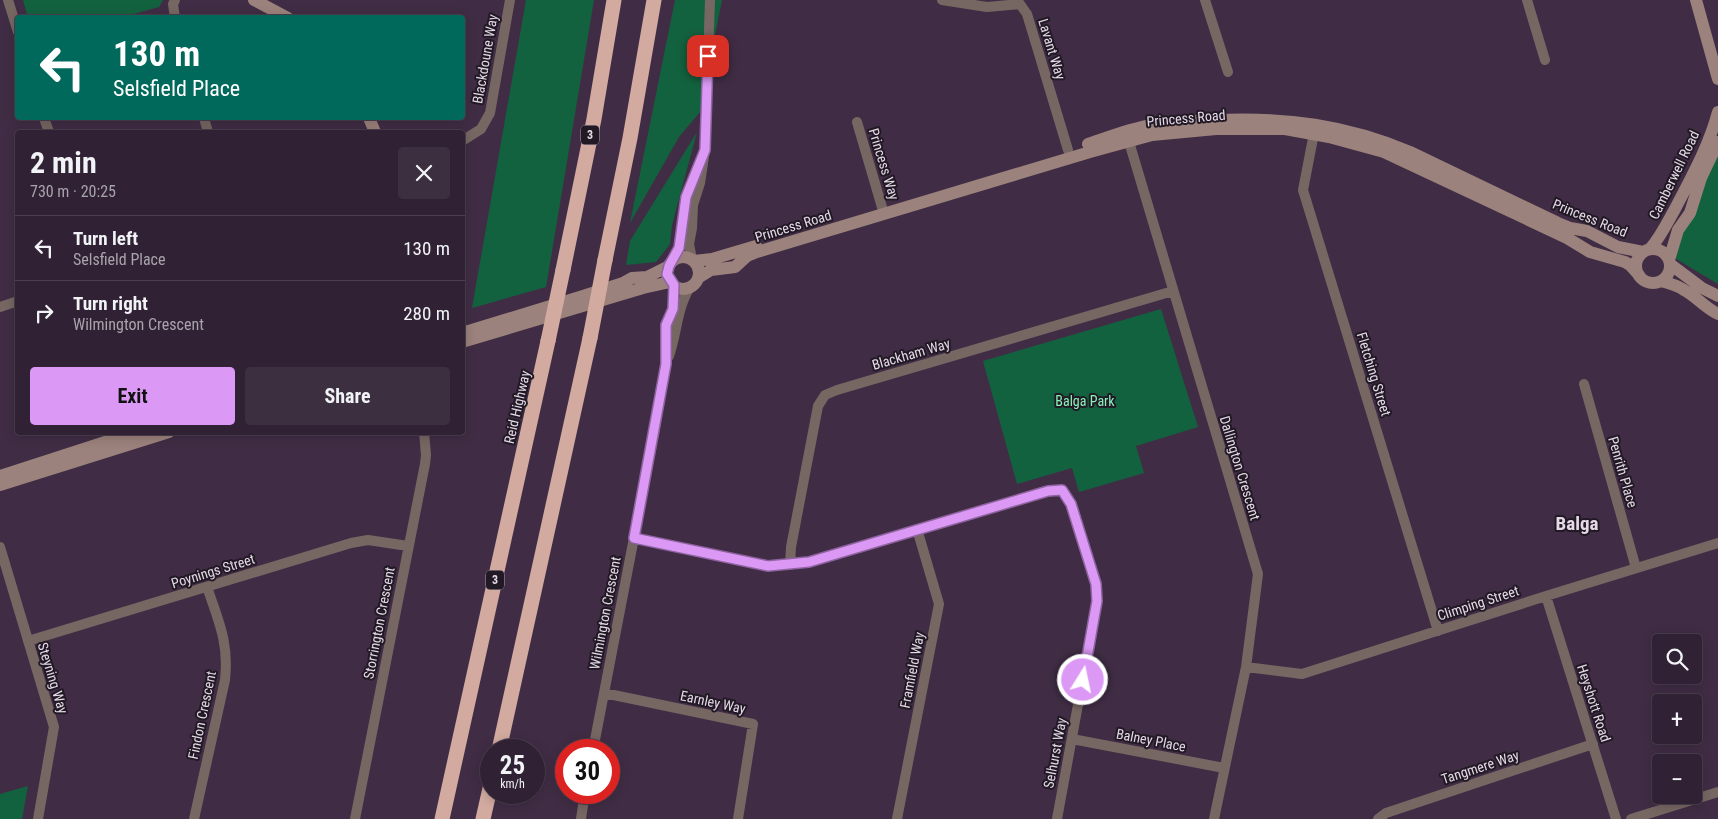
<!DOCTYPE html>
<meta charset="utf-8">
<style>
body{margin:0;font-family:"Roboto Condensed",sans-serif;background:#3c2f40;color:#f1f3f6;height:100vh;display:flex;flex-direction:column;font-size:19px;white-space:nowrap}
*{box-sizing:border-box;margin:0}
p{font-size:16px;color:#a8a4ac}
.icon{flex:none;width:28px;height:28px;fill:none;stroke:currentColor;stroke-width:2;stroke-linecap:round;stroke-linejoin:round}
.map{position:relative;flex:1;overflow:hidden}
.panel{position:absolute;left:15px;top:130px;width:450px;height:305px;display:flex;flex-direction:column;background:#302234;border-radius:5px;box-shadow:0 2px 12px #0003,0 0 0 1px #4b3f4f}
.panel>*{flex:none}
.guide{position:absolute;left:15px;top:15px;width:450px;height:105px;border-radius:5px;box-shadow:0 2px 12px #0003,0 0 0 1px #4b3f4f;background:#00695c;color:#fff;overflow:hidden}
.tools{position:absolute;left:1652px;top:634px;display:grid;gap:10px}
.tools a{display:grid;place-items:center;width:50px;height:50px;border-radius:5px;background:#302234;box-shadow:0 2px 12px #0003,0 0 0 1px #4b3f4f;font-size:25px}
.speed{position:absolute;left:480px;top:739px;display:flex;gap:10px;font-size:25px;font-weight:700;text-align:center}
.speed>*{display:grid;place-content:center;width:65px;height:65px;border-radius:50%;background:#302234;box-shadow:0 2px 12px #0003,0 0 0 1px #4b3f4f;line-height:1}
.speed small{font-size:12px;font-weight:400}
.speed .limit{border:8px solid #d22;background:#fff;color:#111}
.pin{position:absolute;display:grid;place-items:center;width:42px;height:42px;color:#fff;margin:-21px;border-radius:10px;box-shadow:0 2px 8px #0006}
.me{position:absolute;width:55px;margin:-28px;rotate:10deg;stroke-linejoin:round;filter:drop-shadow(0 0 4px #0008)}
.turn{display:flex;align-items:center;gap:18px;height:105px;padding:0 15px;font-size:22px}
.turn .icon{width:65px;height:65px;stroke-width:2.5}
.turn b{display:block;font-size:35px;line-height:42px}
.round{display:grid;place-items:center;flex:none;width:52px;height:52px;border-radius:5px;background:#3c2f40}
.headline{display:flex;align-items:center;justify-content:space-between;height:85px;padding:0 15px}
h1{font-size:30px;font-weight:700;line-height:38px}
.cta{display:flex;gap:10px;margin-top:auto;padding:10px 15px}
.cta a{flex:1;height:58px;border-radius:5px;background:#db99f5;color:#111;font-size:20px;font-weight:700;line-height:58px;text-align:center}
.cta a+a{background:#3c2f40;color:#f1f3f6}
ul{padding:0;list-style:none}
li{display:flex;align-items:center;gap:15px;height:65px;padding:0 15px;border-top:1px solid #4b3f4f}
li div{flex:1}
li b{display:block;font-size:19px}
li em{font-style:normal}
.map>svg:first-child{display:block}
.green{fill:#13623f}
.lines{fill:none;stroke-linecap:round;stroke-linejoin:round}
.street{stroke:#776763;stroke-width:10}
.secondary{stroke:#9c827c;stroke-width:12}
.highway{stroke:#d2aaa0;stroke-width:15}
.highway-bridge{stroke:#d2aaa0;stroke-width:15}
.route-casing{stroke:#8e639f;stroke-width:12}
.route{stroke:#db99f5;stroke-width:9}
.labels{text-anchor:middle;stroke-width:4;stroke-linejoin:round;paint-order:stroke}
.shield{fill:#211924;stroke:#aa9fad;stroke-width:1}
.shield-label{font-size:12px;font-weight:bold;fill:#e5d9e8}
.street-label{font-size:14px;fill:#e5d9e8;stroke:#211924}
.park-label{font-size:14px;fill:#89f2ba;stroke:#211924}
.district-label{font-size:19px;font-weight:bold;fill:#e5d9e8;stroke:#211924}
</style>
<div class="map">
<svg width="1718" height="819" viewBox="0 0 1718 819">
<rect width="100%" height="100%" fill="#402d45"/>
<path class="green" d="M 23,0 L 163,0 L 159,7 L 123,17 L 28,18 Z
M 526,0 L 594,0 L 546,287 L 472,308 Z
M 675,0 L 722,0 L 700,112 L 679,137 L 630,223 Z
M 697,132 L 672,225 L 670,244 L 656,262 L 626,265 L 630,241 Z
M 1718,152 L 1718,284 L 1668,254 Z
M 1161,309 L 1198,427 L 1136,446 L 1144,473 L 1079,492 L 1072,468 L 1017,484 L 983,361 Z
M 28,786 L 22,819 L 0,819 L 0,794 Z"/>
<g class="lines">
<path class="street" d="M 8,0 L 18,32
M 175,0 L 173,4 L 175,18
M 942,0 L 987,7 L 1020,4 L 1027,14 L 1068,150
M 1205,0 L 1228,72
M 1527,0 L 1545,60
M 44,118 L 49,132
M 204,118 L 208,132
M 857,122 L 884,214
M 1315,128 L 1303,190 L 1438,631
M 1127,135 L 1258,574 L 1246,667 L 1214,819
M 462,141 L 481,129 L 490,113 L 510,0
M 692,259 L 689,244 L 692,228 L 693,205 L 700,183 L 705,150 L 710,0
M 674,260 L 679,248 L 686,197 L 700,162
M 0,307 L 18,301
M 669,356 C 677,333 677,308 690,287
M 1584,384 L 1636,568
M 634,538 L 768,566 L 809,562 L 1048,491 L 1062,490 L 1071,504 L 1096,584 L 1097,601 L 1057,819
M 0,547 L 54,727 L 38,819
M 790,565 L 791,547 L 818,406 L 825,395 L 837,390 L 1173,291
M 1546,596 L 1616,819
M 28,641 L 351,543 L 368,540 L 408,546
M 1246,667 L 1302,674 L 1546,596 L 1718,543
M 604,693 L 753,724 L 738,819
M 1072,739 L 1224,768
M 593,750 L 655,429 L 666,364 L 666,325 L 673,309 L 674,285
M 194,819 L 225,680 C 229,643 219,622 207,587
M 355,819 L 425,464 L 426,455 L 424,432
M 581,819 L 585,792
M 897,819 L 939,604 L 917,529
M 1378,819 L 1386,813 L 1593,744
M 1631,819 L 1718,792"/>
<path class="secondary" d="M 254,0 L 288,18
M 1696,0 L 1718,79
M 369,118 L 375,132
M 1088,144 C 1109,137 1130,129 1151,125 C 1172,122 1194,121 1216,120 C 1285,117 1346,125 1410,152 L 1558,223 L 1570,228 L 1587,231 L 1618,247 L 1643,252
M 1650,249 C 1661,236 1667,223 1675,209 C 1691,178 1709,146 1718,112
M1636 266a17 17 0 1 1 34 0a17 17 0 1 1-34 0Z
M667 273a16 16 0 1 1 32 0a16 16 0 1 1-32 0Z
M 1669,260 L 1678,230 L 1690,213 L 1701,178 L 1718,142
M 694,261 L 712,259 L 756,246
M 1670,264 L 1702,288 L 1718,296
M 698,278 L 711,270 L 735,267 L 747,256 L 757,252 L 1090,152 L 1152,135 L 1216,129 L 1285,129 L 1329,137 L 1384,152 L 1567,238 L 1590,252 L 1625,262 L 1630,265 L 1639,275
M 1661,281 C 1669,283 1677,285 1684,290 C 1697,297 1704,307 1718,314
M 462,333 L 583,296 L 623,283 L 632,278 L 647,277 L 669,266
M 462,342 L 643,288 L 670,282
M 0,476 L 136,432
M 0,485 L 169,432"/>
<path class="highway" d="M 605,260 L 630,138 L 654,0
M 563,270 L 594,119 L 614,0
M 499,750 L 590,338
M 442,819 L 548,341
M 483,819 L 491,784"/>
<path class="highway-bridge" d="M 590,338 L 605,260
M 548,341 L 563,270"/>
</g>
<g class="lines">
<defs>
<path id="route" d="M 708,56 L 705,150 L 686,197 L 679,248 L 669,266 L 667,274 L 674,285 L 673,309 L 666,325 L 666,364 L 634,538 L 768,566 L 809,562 L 1048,491 L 1062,490 L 1071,504 L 1096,584 L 1097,601 L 1083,680"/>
</defs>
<use href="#route" class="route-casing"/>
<use href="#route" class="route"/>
</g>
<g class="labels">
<g class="shield">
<rect x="581" y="125.5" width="18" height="19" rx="4"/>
<rect x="486" y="570.5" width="18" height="19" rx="4"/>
</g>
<g class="shield-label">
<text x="590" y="139">3</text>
<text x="495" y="584">3</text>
</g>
<g class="street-label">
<text transform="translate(1052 49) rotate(73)" y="5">Lavant Way</text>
<text transform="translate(485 59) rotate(-80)" y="5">Blackdoune Way</text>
<text transform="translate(1186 118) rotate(-5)" y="5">Princess Road</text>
<text transform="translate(884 164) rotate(73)" y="5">Princess Way</text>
<text transform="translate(1674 175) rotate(-64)" y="5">Camberwell Road</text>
<text transform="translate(1590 218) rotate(22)" y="5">Princess Road</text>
<text transform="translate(793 226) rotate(-17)" y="5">Princess Road</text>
<text transform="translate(911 354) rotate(-16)" y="5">Blackham Way</text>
<text transform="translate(1374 374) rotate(73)" y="5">Fletching Street</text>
<text transform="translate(517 407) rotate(-77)" y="5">Reid Highway</text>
<text transform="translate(1240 468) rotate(73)" y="5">Dallington Crescent</text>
<text transform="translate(1623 472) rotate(74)" y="5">Penrith Place</text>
<text transform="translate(213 571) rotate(-17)" y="5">Poynings Street</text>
<text transform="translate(1478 603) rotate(-18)" y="5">Climping Street</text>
<text transform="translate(605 613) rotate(-79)" y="5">Wilmington Crescent</text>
<text transform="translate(379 623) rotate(-79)" y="5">Storrington Crescent</text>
<text transform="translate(912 670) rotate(-79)" y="5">Framfield Way</text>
<text transform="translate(53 678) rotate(73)" y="5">Steyning Way</text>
<text transform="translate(713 702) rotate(12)" y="5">Earnley Way</text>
<text transform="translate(1594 703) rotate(72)" y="5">Heyshott Road</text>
<text transform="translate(202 715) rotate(-78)" y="5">Findon Crescent</text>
<text transform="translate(1151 740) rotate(11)" y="5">Balney Place</text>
<text transform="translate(1055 753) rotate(-79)" y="5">Selhurst Way</text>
<text transform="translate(1480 767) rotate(-18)" y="5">Tangmere Way</text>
</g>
<g class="park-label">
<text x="1085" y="406">Balga Park</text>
</g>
<g class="district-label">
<text x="1577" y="530">Balga</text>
</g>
</g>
</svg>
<div class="tools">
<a><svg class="icon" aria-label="search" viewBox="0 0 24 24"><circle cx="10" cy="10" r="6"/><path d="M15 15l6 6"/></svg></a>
<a>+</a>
<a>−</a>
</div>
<div class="speed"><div>25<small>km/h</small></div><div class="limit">30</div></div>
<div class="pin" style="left:708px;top:56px;background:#d93025"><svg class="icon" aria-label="arrive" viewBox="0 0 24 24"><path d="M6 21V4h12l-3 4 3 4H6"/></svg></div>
<svg class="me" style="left:1083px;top:680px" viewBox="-20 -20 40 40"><circle r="17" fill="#db99f5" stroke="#fff" stroke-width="3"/><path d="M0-11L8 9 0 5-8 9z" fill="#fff"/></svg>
<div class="guide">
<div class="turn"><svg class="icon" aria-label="left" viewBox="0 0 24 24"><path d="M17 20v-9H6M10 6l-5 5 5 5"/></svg><div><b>130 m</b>Selsfield Place</div></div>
</div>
<section class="panel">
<div class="headline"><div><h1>2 min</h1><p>730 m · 20:25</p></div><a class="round"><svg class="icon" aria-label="close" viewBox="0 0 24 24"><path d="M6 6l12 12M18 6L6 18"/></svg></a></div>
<ul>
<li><svg class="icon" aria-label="left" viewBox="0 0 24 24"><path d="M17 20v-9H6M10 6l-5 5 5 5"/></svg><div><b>Turn left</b><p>Selsfield Place</p></div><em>130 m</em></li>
<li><svg class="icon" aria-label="right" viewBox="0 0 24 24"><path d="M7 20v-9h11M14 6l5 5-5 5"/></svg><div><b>Turn right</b><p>Wilmington Crescent</p></div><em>280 m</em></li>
</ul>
<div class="cta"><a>Exit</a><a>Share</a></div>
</section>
</div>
